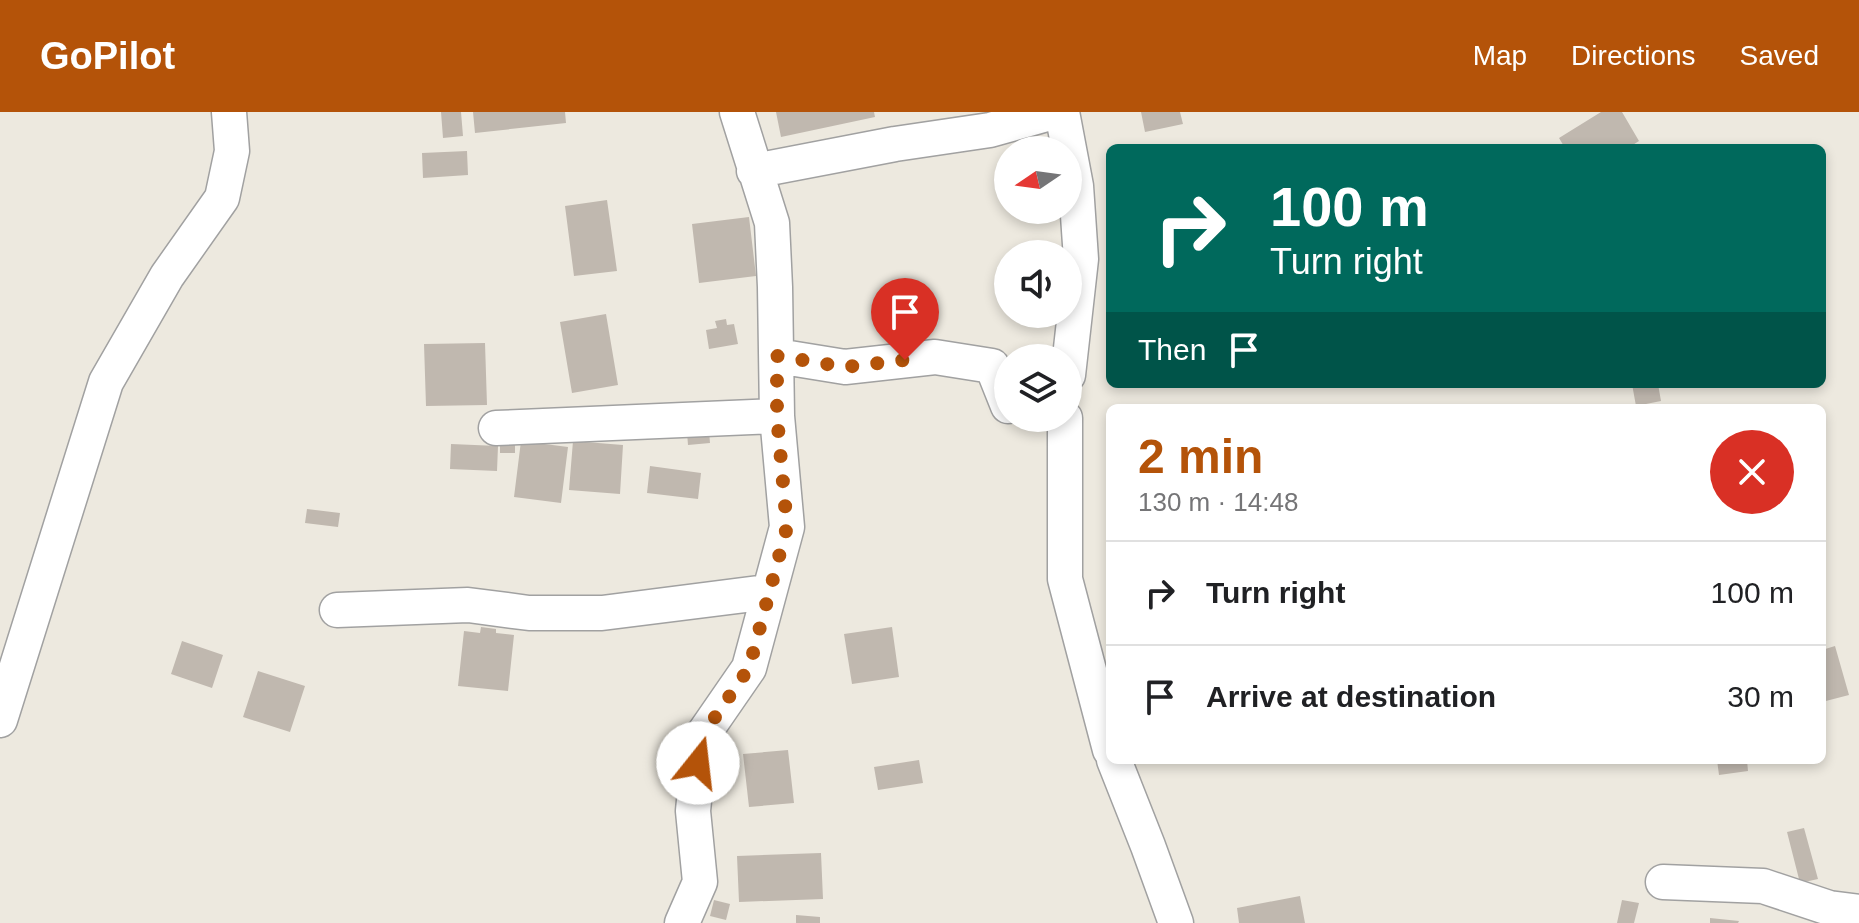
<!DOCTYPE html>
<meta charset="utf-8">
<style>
body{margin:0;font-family:Arial,sans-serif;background:#f6f6f6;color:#202124;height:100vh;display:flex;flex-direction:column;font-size:30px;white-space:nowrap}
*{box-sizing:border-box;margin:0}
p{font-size:26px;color:#757577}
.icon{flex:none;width:44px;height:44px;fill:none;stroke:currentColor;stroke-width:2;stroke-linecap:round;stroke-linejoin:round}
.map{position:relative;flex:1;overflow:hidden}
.sheet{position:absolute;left:1106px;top:292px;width:720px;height:360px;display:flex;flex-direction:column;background:#fff;border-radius:12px;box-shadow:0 4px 12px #0003}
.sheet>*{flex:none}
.top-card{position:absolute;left:1106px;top:32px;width:720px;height:244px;border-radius:12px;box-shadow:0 4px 12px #0003;background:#00695c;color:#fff;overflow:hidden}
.needle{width:52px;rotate:257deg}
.controls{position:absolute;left:994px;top:24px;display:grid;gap:16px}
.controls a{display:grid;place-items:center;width:88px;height:88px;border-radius:50%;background:#fff;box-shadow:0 4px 12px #0003;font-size:40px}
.pin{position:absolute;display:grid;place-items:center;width:68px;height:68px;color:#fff;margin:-82px -34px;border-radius:50% 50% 50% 0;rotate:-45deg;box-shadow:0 0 8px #0007}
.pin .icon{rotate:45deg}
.me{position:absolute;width:88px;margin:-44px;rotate:16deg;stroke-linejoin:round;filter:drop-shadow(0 0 6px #0008)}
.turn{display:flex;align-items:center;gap:28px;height:168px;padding:0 32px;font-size:36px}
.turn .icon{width:104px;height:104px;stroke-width:2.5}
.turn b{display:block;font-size:56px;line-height:68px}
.then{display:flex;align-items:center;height:76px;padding:0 32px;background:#0003;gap:16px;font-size:30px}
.round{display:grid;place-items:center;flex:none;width:84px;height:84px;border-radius:42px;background:#f6f6f6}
.overview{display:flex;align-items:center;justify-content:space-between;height:136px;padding:0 32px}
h1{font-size:48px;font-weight:700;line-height:60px;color:#b45309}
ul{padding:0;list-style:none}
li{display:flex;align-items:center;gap:24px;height:104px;padding:0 32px;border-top:2px solid #e0e0e0}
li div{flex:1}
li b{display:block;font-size:30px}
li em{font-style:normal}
header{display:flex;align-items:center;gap:48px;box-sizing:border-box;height:112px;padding:0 40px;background:#b45309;color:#fff}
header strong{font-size:38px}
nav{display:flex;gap:44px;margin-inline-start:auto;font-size:28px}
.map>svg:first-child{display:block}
.building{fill:#c0b8af}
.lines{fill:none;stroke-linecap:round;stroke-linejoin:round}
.minor-casing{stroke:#a1a1a1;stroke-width:37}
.minor{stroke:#fff;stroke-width:34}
.route{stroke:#b45309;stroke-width:14;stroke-dasharray:0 25.2}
</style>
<header>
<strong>GoPilot</strong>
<nav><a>Map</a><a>Directions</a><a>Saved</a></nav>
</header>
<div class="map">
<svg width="1859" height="811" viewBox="0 0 1859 811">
<rect width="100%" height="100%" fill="#ede9df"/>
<path class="building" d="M 441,0 L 461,0 L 463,24 L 443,26 Z
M 473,0 L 565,0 L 566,11 L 475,21 Z
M 776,0 L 874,0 L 875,5 L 781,25 Z
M 1141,0 L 1180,0 L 1183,12 L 1145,20 Z
M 1601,0 L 1622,0 L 1639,29 L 1628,36 L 1565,36 L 1559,26 Z
M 467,39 L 468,63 L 423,66 L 422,41 Z
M 607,88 L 617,159 L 574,164 L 565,94 Z
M 749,105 L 756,164 L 699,171 L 692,112 Z
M 606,202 L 618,273 L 572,281 L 560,210 Z
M 726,207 L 727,213 L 734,212 L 738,232 L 709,237 L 706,218 L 717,216 L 715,209 Z
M 485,231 L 487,293 L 426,294 L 424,232 Z
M 1632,272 L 1658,272 L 1661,289 L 1636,294 Z
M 708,307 L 710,331 L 688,333 L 686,308 Z
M 500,323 L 515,323 L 515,341 L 500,341 Z
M 521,329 L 568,335 L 561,391 L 514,385 Z
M 573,329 L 623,333 L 620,382 L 569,378 Z
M 451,332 L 498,334 L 497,359 L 450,357 Z
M 650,354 L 701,361 L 698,387 L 647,381 Z
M 307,397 L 340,401 L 338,415 L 305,411 Z
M 481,515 L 496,517 L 496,521 L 514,523 L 508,579 L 458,574 L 464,519 L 480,521 Z
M 892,515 L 899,565 L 852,572 L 844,522 Z
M 182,529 L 223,543 L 212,576 L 171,562 Z
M 1835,534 L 1849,583 L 1822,590 L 1822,538 Z
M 258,559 L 305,574 L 290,620 L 243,605 Z
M 788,638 L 794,691 L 749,695 L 743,642 Z
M 919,648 L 923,671 L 878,678 L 874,655 Z
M 1717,648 L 1747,648 L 1748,659 L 1719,663 Z
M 1804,716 L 1818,767 L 1800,771 L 1787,720 Z
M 821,741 L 823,787 L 739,790 L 737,744 Z
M 1300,784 L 1305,811 L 1239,811 L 1237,796 Z
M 714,788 L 730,792 L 726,808 L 710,804 Z
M 1622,788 L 1639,791 L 1634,811 L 1617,811 Z
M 796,803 L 820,805 L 820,811 L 796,811 Z
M 1710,806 L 1739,809 L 1738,811 L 1710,811 Z"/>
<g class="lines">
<defs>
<path id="minor" d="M 1062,0 L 1076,74 L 1081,147 L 1068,263
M 754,59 L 895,32 L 990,18 L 1054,0
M 777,244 L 845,255 L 935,245 L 992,254 L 1008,294
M 1065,306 L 1065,467 L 1110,638
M 496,316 L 777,304
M 337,498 L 468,493 L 529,501 L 602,501 L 768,480
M 0,608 L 106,270 L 167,164 L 222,86 L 232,39 L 229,0
M 1114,648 L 1148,734 L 1176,811
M 1663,770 L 1763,774 L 1829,796 L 1859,800
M 682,811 L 700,770 L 693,699 L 700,627 L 749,556 L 787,415 L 777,304 L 775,175 L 772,111 L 737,0"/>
</defs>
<use href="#minor" class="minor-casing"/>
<use href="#minor" class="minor"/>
</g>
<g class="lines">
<path class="route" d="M 698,651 L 700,627 L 749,556 L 787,415 L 777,304 L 777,244 L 845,255 L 905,248"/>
</g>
</svg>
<div class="controls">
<a><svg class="needle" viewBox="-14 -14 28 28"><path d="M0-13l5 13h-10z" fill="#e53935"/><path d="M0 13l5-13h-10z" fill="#757577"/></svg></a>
<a><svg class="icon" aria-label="sound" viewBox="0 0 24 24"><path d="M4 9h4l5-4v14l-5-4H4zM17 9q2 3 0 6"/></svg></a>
<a><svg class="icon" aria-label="layers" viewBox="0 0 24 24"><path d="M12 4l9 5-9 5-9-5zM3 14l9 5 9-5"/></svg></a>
</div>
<div class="pin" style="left:905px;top:248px;background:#d93025"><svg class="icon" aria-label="arrive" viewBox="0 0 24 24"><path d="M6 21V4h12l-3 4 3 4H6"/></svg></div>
<svg class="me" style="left:698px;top:651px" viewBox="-20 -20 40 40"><circle r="19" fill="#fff"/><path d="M0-13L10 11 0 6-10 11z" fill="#b45309"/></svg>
<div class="top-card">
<div class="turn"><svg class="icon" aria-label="right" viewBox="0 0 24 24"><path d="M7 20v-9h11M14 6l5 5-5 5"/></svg><div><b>100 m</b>Turn right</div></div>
<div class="then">Then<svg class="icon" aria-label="arrive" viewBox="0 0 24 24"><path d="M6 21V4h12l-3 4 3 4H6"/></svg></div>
</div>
<section class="sheet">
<div class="overview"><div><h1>2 min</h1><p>130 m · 14:48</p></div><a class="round" style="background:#d93025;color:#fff"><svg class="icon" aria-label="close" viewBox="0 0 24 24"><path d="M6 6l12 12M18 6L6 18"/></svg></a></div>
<ul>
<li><svg class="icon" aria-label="right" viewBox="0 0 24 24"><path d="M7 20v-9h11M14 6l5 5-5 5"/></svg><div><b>Turn right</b></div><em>100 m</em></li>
<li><svg class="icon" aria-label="arrive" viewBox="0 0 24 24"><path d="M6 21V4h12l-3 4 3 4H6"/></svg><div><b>Arrive at destination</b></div><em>30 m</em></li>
</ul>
</section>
</div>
